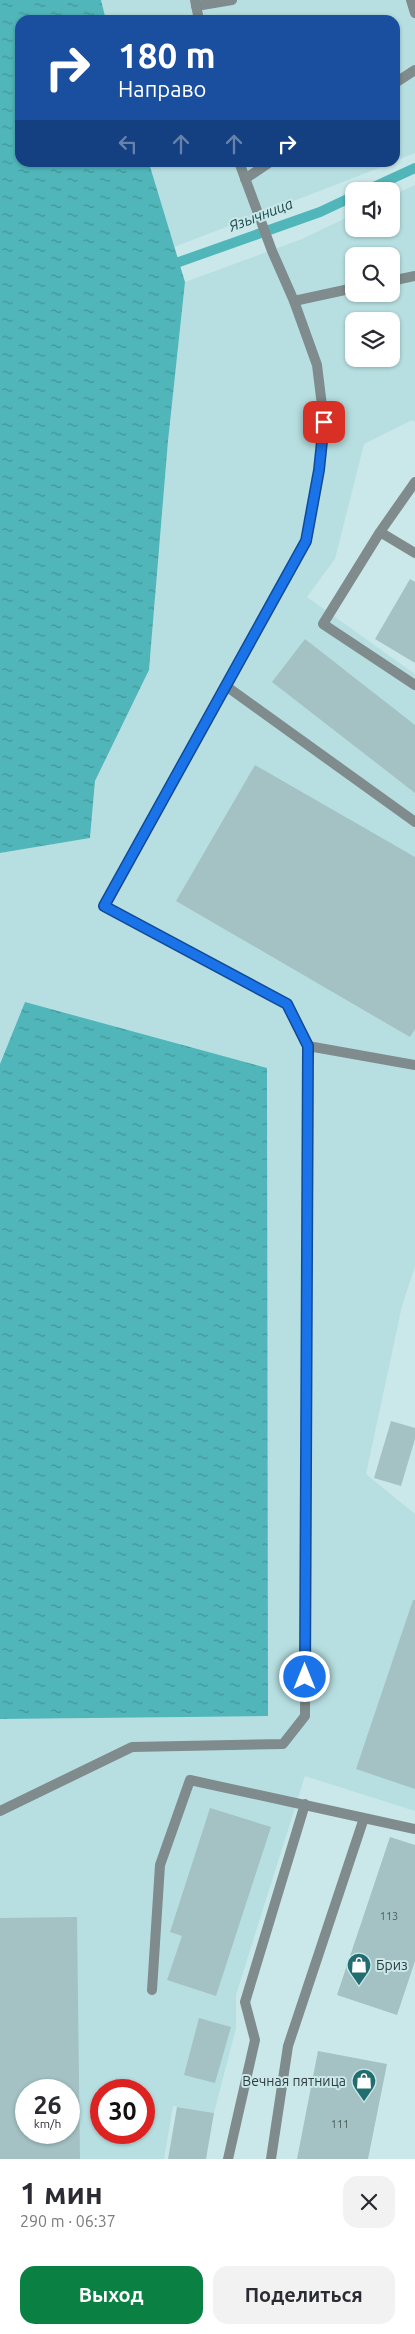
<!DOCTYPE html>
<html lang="ru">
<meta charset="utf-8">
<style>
body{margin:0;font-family:Ubuntu,sans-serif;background:#f2f2f3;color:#2b2b33;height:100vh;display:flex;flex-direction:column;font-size:19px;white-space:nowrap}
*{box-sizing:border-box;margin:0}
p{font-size:16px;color:#7c7c81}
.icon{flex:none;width:28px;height:28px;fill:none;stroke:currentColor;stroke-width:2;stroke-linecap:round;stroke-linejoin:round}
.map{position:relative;height:2159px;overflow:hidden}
.details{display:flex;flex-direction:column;background:#fff;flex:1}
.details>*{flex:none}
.guide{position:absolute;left:15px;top:15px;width:385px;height:152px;border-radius:15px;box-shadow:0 1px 4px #0004;background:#1a4fa0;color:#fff;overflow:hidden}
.fabs{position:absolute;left:345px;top:182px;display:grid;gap:10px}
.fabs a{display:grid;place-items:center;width:55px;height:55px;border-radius:10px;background:#fff;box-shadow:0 1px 4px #0004;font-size:25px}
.speed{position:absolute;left:15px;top:2079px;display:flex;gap:10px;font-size:25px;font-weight:700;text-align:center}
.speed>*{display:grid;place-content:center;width:65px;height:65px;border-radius:50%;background:#fff;box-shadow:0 1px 4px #0004;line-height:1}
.speed small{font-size:12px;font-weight:400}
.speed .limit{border:8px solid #d22;background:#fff;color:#111}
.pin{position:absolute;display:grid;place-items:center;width:42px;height:42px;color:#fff;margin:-21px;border-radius:10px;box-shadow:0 2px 8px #0006}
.me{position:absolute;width:55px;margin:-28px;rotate:0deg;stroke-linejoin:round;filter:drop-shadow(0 0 4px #0008)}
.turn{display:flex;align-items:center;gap:18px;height:105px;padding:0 20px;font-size:22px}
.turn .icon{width:65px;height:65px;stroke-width:2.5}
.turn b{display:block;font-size:35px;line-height:42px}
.lanes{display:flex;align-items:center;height:48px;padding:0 20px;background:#0003;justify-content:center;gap:25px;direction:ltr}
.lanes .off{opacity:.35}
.round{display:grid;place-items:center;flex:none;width:52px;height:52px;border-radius:15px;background:#f2f2f3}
.overview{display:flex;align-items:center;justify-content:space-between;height:85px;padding:0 20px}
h1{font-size:30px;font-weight:700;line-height:38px}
.primary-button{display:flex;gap:10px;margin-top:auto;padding:10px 20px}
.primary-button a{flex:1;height:58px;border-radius:15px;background:#0b8043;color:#fff;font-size:20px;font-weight:700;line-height:58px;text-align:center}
.primary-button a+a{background:#f2f2f3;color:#2b2b33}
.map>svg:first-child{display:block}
.built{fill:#b7dfe1;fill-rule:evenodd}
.water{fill:url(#water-ripples)}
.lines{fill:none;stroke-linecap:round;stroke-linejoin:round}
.stream{stroke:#50b6ba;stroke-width:10}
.building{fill:#a4c2c3;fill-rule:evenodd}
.lane{stroke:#7f8b8c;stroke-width:10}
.street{stroke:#7f8b8c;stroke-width:10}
.route-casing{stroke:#114b97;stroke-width:12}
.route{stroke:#1a73e8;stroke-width:9}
.labels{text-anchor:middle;stroke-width:4;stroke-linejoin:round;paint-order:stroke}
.number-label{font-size:11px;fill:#4d5e5e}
.poi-label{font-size:14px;fill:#303c3d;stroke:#cae8e9;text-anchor:start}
.water-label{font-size:15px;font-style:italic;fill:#1d4b4d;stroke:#cae8e9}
</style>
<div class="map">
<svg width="415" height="2159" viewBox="0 0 415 2159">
<defs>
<pattern id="water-ripples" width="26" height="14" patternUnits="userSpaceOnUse" patternTransform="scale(1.25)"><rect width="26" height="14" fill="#50b6ba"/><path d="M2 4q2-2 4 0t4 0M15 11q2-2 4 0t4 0" fill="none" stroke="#439598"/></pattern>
</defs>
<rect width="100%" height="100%" fill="#cae8e9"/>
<path class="built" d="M 101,0 L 415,0 L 415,153 L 395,161 L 395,20 L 106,20 Z
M 149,163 L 392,163 L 174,247 Z
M 415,185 L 415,422 L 412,420 L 364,444 L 335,559 L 307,597 L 415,674 L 415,1266 L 402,1306 L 366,1474 L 415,1514 L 415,1811 L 305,1776 L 236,1995 L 236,2028 L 214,2113 L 173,2106 L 164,2159 L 0,2159 L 0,1719 L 268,1716 L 25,1002 L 0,1064 L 0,853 L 90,838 L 95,781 L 149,670 L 168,441 L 185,282 L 302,239 L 354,214 L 354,229 L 391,229 L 391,196 ZM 354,256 L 391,256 L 391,294 L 354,294 ZM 354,321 L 391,321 L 391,359 L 354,359 ZM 26,2090 L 69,2090 L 69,2132 L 26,2132 ZM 101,2090 L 144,2090 L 144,2132 L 101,2132 Z"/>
<path class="water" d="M 0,0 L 101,0 L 106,20 L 20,20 L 20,162 L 149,163 L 185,282 L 168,441 L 149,670 L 95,781 L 90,838 L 0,853 Z
M 25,1002 L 267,1068 L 268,1716 L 0,1719 L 0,1064 Z"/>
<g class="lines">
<path class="stream" d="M 365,191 L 415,168
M 179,262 L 320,212 L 354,196"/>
</g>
<path class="building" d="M 410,579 L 415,582 L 415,663 L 375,639 Z
M 305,639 L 415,725 L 415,793 L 272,682 Z
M 255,765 L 415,857 L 415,1029 L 410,1037 L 176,901 Z
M 391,1421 L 415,1428 L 415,1439 L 401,1486 L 374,1478 Z
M 413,1600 L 415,1600 L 415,1789 L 356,1769 Z
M 210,1808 L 271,1827 L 216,1996 L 167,1980 L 182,1936 L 170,1932 Z
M 390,1837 L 415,1845 L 415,1961 L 397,2015 L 337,1995 Z
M 77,1917 L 80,2159 L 0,2159 L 0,1918 ZM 26,2090 L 69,2090 L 69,2132 L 26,2132 Z
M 199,2018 L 231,2027 L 215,2083 L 184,2075 Z
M 318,2051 L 387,2064 L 368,2159 L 297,2159 Z
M 177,2107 L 214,2113 L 206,2159 L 168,2159 Z"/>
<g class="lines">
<path class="lane" d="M 411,0 L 415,13
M 196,6 L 232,0
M 395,83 L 415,70
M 245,179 L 270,162
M 391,281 L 415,276
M 294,301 L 354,288
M 415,482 L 380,532 L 323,624 L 415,685
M 380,532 L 415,553
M 226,686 L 415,822
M 308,1046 L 415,1065
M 152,1990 L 160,1865 L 190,1780 L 364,1818
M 228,2159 L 255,2040 L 245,2002 L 305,1804
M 271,2159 L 288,2046 L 364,1818 L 415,1829"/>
<path class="street" d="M 195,0 L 199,20
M 0,1811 L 132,1747 L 283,1744 L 305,1716 L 308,1046 L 287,1004 L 105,906 L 306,541 L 319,470 L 324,422 L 317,365 L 294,301 L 272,251 L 239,162"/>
</g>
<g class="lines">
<defs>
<path id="route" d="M 305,1677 L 308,1046 L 287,1004 L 104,906 L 306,541 L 319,470 L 324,422"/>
</defs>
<use href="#route" class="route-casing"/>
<use href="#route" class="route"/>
</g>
<defs>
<symbol id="shop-pin" viewBox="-11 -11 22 30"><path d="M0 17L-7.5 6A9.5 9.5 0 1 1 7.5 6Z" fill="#216d70" stroke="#cae8e9"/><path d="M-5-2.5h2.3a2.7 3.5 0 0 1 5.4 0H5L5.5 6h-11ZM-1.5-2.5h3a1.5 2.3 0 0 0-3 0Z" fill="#fff"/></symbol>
</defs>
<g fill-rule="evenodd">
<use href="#shop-pin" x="345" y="1951" width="28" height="38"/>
<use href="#shop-pin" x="350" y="2067" width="28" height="38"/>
</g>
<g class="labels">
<g class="number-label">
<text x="389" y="1920">113</text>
<text x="340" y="2128">111</text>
</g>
<g class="poi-label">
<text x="376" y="1970">Бриз</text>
<text x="346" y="2086" text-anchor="end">Вечная пятница</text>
</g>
<g class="water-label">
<text transform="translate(261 215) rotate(-21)" y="5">Язычница</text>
</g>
</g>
</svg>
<div class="fabs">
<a><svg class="icon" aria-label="sound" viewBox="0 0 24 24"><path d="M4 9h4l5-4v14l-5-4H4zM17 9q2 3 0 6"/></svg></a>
<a><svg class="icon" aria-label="search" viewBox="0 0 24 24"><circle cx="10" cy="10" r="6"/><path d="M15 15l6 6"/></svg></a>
<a><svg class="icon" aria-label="layers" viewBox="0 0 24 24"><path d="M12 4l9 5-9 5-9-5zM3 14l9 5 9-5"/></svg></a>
</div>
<div class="speed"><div>26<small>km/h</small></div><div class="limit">30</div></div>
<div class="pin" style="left:324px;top:422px;background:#d93025"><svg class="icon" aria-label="arrive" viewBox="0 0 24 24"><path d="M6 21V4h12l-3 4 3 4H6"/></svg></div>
<svg class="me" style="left:305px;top:1677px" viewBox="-20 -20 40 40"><circle r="17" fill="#1a73e8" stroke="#fff" stroke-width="3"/><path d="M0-11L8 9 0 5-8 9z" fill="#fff"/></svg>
<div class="guide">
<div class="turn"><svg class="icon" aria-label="right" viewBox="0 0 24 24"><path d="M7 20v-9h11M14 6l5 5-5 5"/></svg><div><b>180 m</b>Направо</div></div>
<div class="lanes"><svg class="icon off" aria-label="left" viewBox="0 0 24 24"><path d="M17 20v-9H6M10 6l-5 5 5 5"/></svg><svg class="icon off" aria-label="ahead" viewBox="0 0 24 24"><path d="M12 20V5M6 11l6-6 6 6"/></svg><svg class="icon off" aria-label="ahead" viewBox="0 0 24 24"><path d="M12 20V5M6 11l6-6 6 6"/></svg><svg class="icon" aria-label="right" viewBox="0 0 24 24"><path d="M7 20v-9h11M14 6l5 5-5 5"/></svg></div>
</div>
</div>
<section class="details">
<div class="overview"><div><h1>1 мин</h1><p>290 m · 06:37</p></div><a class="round"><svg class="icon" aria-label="close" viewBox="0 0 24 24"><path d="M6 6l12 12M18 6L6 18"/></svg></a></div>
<div class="primary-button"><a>Выход</a><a>Поделиться</a></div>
</section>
